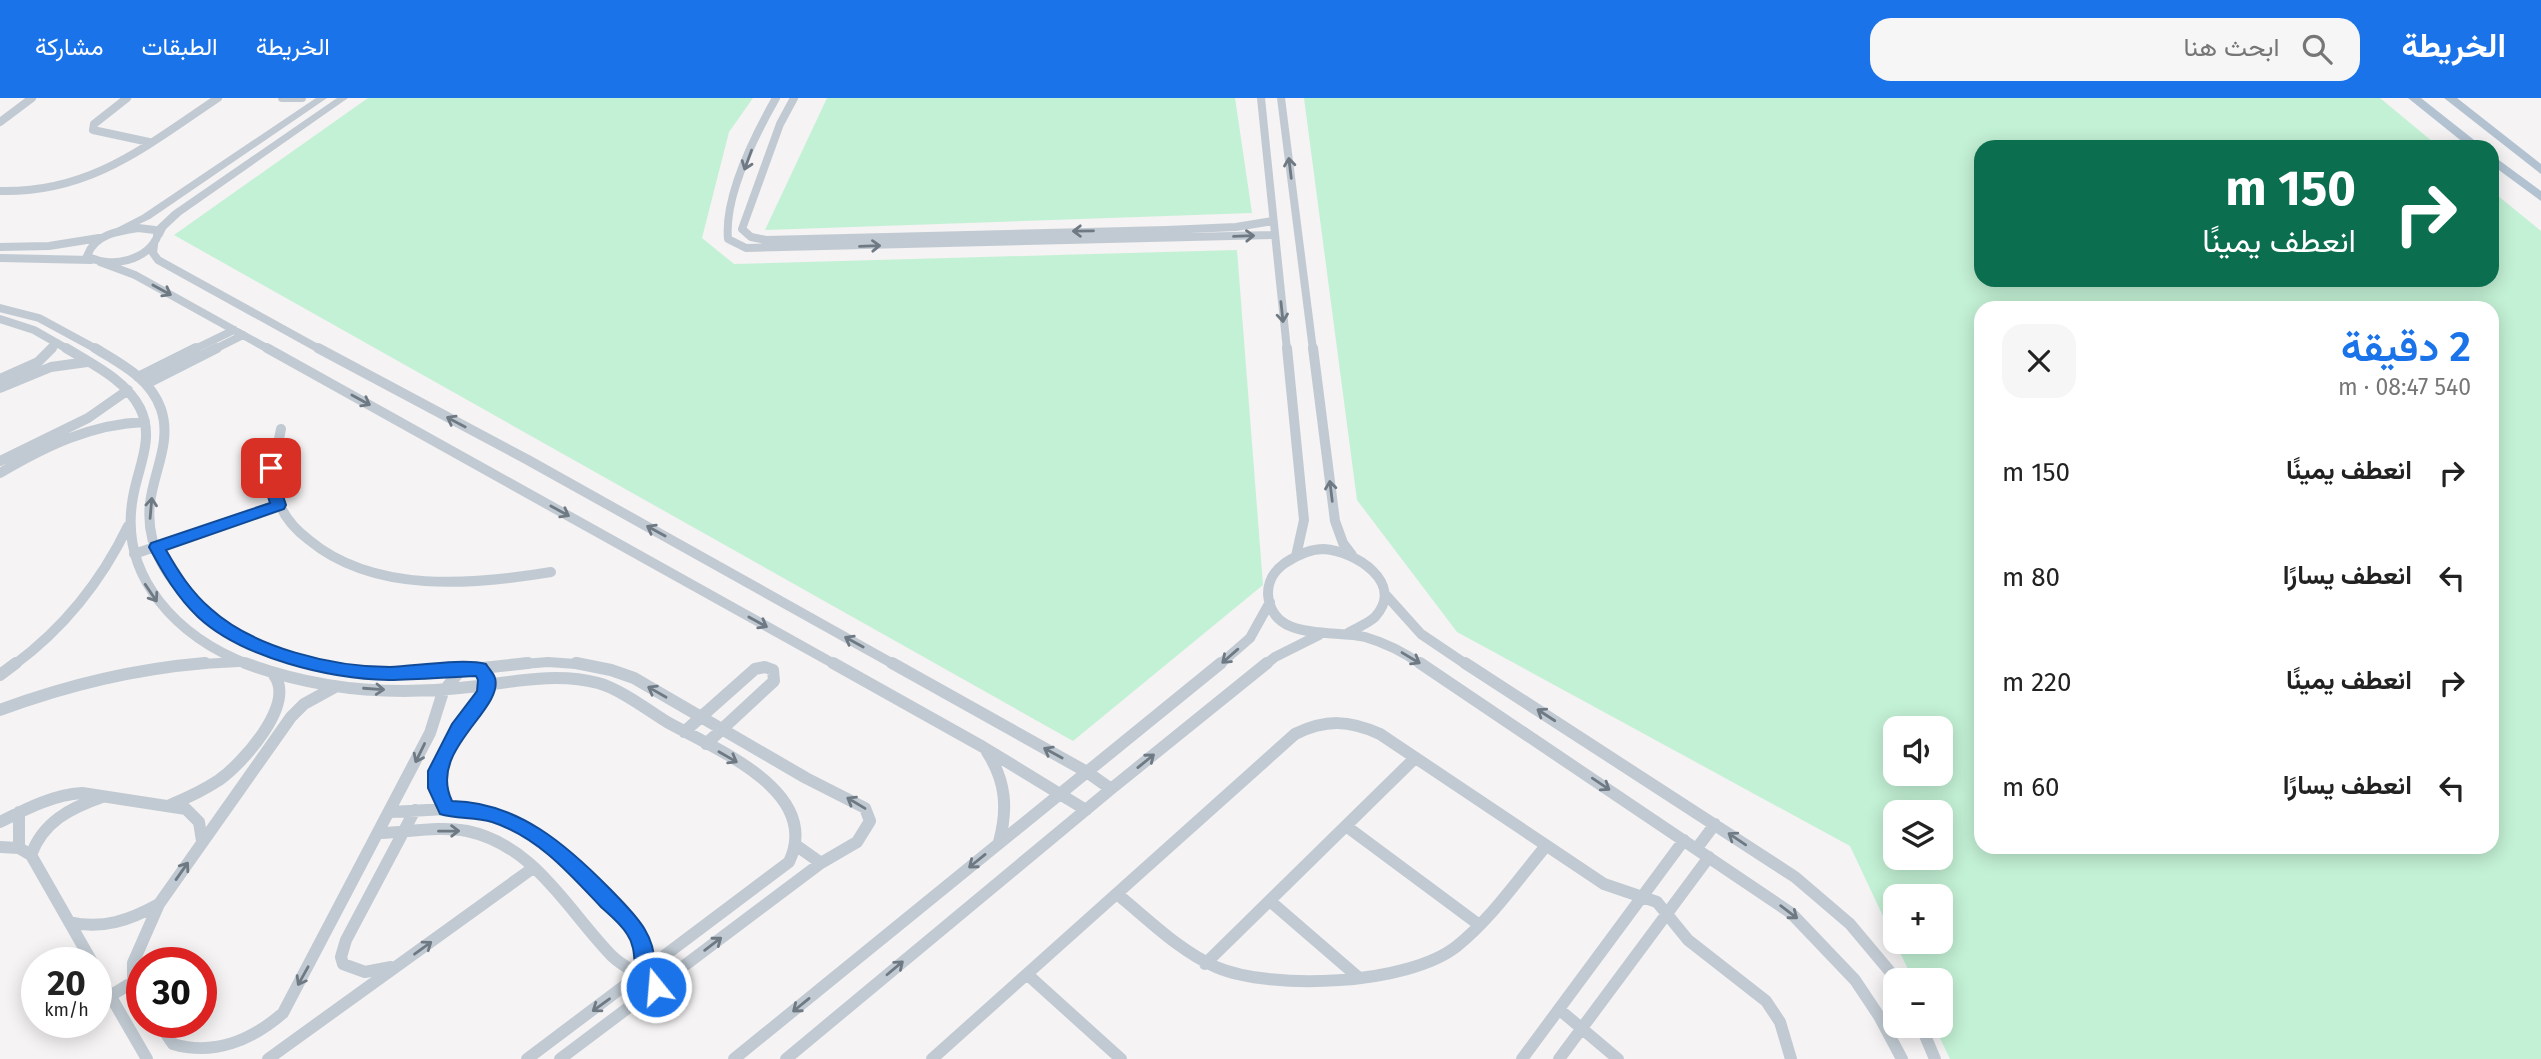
<!DOCTYPE html>
<html lang="ar">
<meta charset="utf-8">
<style>
body{margin:0;font-family:"Fira Sans",Vazirmatn,sans-serif;background:#f6f6f6;color:#222;direction:rtl;height:100vh;display:flex;flex-direction:column;font-size:26px;white-space:nowrap}
*{box-sizing:border-box;margin:0}
p{font-size:23px;color:#767676}
.icon{flex:none;width:38px;height:38px;fill:none;stroke:currentColor;stroke-width:2;stroke-linecap:round;stroke-linejoin:round}
.map{position:relative;flex:1;overflow:hidden;direction:ltr}
.details{position:absolute;left:1974px;top:203px;width:525px;height:553px;display:flex;flex-direction:column;background:#fff;border-radius:21px;box-shadow:0 4px 18px #0003;direction:rtl}
.details>*{flex:none}
.guide{position:absolute;left:1974px;top:42px;width:525px;height:147px;border-radius:21px;box-shadow:0 4px 18px #0003;direction:rtl;background:#0b6e4f;color:#fff;overflow:hidden}
.fabs{position:absolute;left:1883px;top:618px;display:grid;gap:14px}
.fabs a{display:grid;place-items:center;width:70px;height:70px;border-radius:14px;background:#fff;box-shadow:0 4px 18px #0003;font-size:35px}
.speed{position:absolute;left:21px;top:849px;display:flex;gap:14px;font-size:35px;font-weight:700;text-align:center}
.speed>*{display:grid;place-content:center;width:91px;height:91px;border-radius:50%;background:#fff;box-shadow:0 4px 18px #0003;line-height:1}
.speed small{font-size:18px;font-weight:400}
.speed .limit{border:10px solid #d22;background:#fff;color:#111}
.pin{position:absolute;display:grid;place-items:center;width:60px;height:60px;color:#fff;margin:-30px;border-radius:14px;box-shadow:0 4px 10px #0006}
.me{position:absolute;width:77px;margin:-38px;rotate:343deg;stroke-linejoin:round;filter:drop-shadow(0 0 5px #0008)}
.turn{display:flex;align-items:center;gap:24px;height:147px;padding:0 28px;font-size:32px}
.turn .icon{width:91px;height:91px;stroke-width:2.5}
.turn b{display:block;font-size:49px;line-height:60px}
.round{display:grid;place-items:center;flex:none;width:74px;height:74px;border-radius:21px;background:#f6f6f6}
.overview{display:flex;align-items:center;justify-content:space-between;height:119px;padding:0 28px}
h1{font-size:42px;font-weight:600;line-height:52px;color:#1a73e8}
ul{padding:0;list-style:none}
li{display:flex;align-items:center;gap:21px;height:105px;padding:0 28px}
li div{flex:1}
li b{display:block;font-size:26px}
li em{font-style:normal}
header{display:flex;align-items:center;gap:42px;box-sizing:border-box;height:98px;padding:0 35px;background:#1a73e8;color:#fff}
header strong{font-size:33px}
nav{display:flex;gap:38px;margin-inline-start:auto;font-size:24px}
.search{width:490px;height:63px;background:#f6f6f6;display:flex;align-items:center;gap:18px;box-sizing:border-box;padding:0 24px;border-radius:21px;color:#767676;font-size:26px}
.map>svg:first-child{display:block}
.green{fill:#c3f1d5;fill-rule:evenodd}
.lines{fill:none;stroke-linecap:round;stroke-linejoin:round}
.minor-far2{stroke:#c1cad2;stroke-width:8}
.minor-far1{stroke:#c1cad2;stroke-width:10}
.minor{stroke:#c1cad2;stroke-width:12}
.tertiary{fill:#c1cad2;fill-rule:evenodd}
.primary{fill:#b3c2d1;fill-rule:evenodd}
.oneway{stroke:#6e7983}
.route{fill:#1a73e8;stroke:#114b97;stroke-width:2}
</style>
<header>
<strong>الخريطة</strong>
<div class="search"><svg class="icon" aria-label="search" viewBox="0 0 24 24"><circle cx="10" cy="10" r="6"/><path d="M15 15l6 6"/></svg>ابحث هنا</div>
<nav><a>الخريطة</a><a>الطبقات</a><a>مشاركة</a></nav>
</header>
<div class="map">
<svg width="2541" height="961" viewBox="0 0 2541 961">
<rect width="100%" height="100%" fill="#f5f3f3"/>
<path class="green" d="M 368,0 L 753,0 L 729,34 L 702,140 L 734,166 L 1237,152 L 1263,487 L 1073,643 L 174,137 Z
M 827,0 L 1235,0 L 1252,115 L 765,132 Z
M 1304,0 L 2380,0 L 2439,49 L 1981,49 L 1981,182 L 2492,182 L 2492,93 L 2541,133 L 2541,961 L 1950,961 L 1934,928 L 1941,928 L 1941,882 L 1913,882 L 1850,748 L 1457,534 L 1357,402 ZM 1981,210 L 2492,210 L 2492,749 L 1981,749 ZM 1895,630 L 1941,630 L 1941,676 L 1895,676 ZM 1895,714 L 1941,714 L 1941,760 L 1895,760 ZM 1895,798 L 1941,798 L 1941,844 L 1895,844 Z"/>
<g class="lines">
<path class="minor-far2" d="M 127,0 L 94,26 L 93,32 L 149,44
M 282,0 L 302,0
M 776,0 C 755,37 724,98 728,141 L 746,150 L 1274,137
M 794,0 L 780,26 L 742,131 L 751,139 L 766,142 L 1167,132 L 1236,129 L 1273,123
M 1261,0 L 1287,252
M 1281,0 L 1313,252
M 0,24 L 32,0
M 0,93 C 91,95 146,48 218,0
M 138,130 L 155,132 L 158,137 C 148,163 110,171 87,158 C 95,136 118,133 138,130 Z
M 154,147 L 153,155 L 158,162 L 321,252
M 0,149 L 49,148 L 99,140
M 0,160 L 91,162
M 100,164 L 135,177 L 270,252
M 0,210 L 39,220 L 98,252
M 0,221 L 34,232 L 69,252
M 50,252 L 57,245
M 193,252 L 234,232
M 213,252 L 243,237"/>
<path class="minor-far1" d="M 66,250 C 92,266 126,282 140,310 C 155,340 138,369 133,399 C 118,480 179,540 250,567
M 95,250 C 121,266 150,280 161,311 C 172,344 154,372 150,405 C 140,493 245,550 316,567
M 267,250 L 836,567
M 318,250 L 528,362 L 895,567
M 1287,250 L 1304,422 L 1296,458
M 1313,250 L 1335,423 L 1343,445 L 1352,457
M 138,279 L 196,250
M 0,281 L 38,264 L 52,250
M 146,286 L 217,250
M 0,290 L 51,269 L 87,264
M 281,331 C 276,355 270,380 279,405 C 285,420 297,433 309,442 C 374,496 473,487 551,474
M 0,363 L 88,320 L 128,292
M 0,375 C 46,348 91,326 145,324
M 134,456 L 279,407
M 1386,497 L 1421,536 L 1467,567
M 1348,535 C 1356,530 1369,525 1375,519 C 1406,485 1355,453 1324,451 C 1310,451 1297,457 1285,465 C 1274,473 1268,482 1268,496 C 1271,545 1335,531 1365,539 C 1386,545 1405,555 1422,567
M 14,567 C 64,530 101,484 128,428
M 183,567 L 239,564
M 511,567 L 548,564 L 590,567
M 1219,567 L 1250,540 L 1270,504
M 1265,567 L 1275,559 L 1319,537"/>
<path class="minor" d="M 245,565 C 315,591 386,598 460,590 C 504,586 553,573 598,585 C 618,590 648,612 667,624 C 715,651 823,693 789,764 L 527,961
M 309,565 C 382,583 454,573 528,565
M 833,565 L 983,649 L 1086,712
M 892,565 L 1087,674 L 1111,691
M 1420,565 L 1791,815 L 1855,882 L 1879,918 L 1902,961
M 1465,565 L 1795,779 L 1850,826 L 1897,882
M 0,577 L 16,565
M 0,612 C 67,587 134,571 205,565
M 684,634 L 755,571 L 765,569 L 773,572 L 774,583 L 706,646
M 987,654 C 1006,683 1008,711 999,744
M 170,707 C 187,700 204,692 219,682 C 243,665 296,606 274,577
M 446,710 C 443,704 438,696 437,690 C 431,655 481,615 487,583
M 19,714 L 19,750
M 391,714 L 464,710 L 497,718 L 533,735 L 579,770 L 635,830 L 646,855 L 644,876
M 0,724 C 26,711 52,697 82,695 L 186,711 L 199,724 L 202,743
M 1346,728 L 1478,826
M 381,735 C 409,734 440,728 467,733 C 535,747 568,813 612,858 C 625,871 643,876 656,889
M 797,748 L 821,765
M 0,749 L 19,750 L 31,757 L 92,864
M 1697,750 L 1715,726
M 31,757 C 43,724 70,710 102,699
M 1117,796 C 1148,821 1178,852 1216,869 C 1272,893 1408,887 1457,848 C 1492,820 1518,781 1546,748
M 1270,803 L 1358,879
M 69,824 C 103,832 130,822 159,806
M 1205,866 L 1415,660
M 391,869 L 365,874 L 343,866 L 341,859 L 346,842 L 415,712
M 96,873 L 147,961
M 1028,877 L 1121,961
M 110,898 L 133,884
M 142,900 L 133,884 L 133,865 L 159,806 L 291,619 L 304,606 L 335,589
M 1561,913 L 1618,961
M 158,924 L 173,946 C 214,958 252,942 283,915 L 430,635 L 443,594 L 459,574
M 1921,928 L 1935,961
M 268,961 L 533,770
M 560,961 L 821,765 L 857,744 L 870,723 L 865,710 L 806,680 L 634,580 L 611,572 L 576,565
M 734,961 L 1221,565
M 786,961 L 1111,691 L 1267,565
M 932,961 L 1295,636 C 1326,621 1349,622 1380,636 L 1604,786 L 1657,804 L 1688,842 L 1766,903 L 1780,924 L 1791,961
M 1522,961 L 1684,742
M 1559,961 L 1709,759"/>
<path class="tertiary" d="M 316,0 L 327,0 L 150,121 L 118,136 L 114,137 L 109,134 L 142,117 Z
M 337,0 L 348,0 L 181,117 L 166,131 L 162,139 L 154,139 L 153,137 L 157,128 L 173,113 Z"/>
<path class="primary" d="M 2408,0 L 2421,0 L 2483,49 L 2469,49 Z
M 2444,0 L 2457,0 L 2541,66 L 2541,76 Z
M 2492,57 L 2541,93 L 2541,103 L 2492,67 Z"/>
</g>
<defs><path id="oneway-shaft" d="M-6 0H5M1.5-3L5.5 0L1.5 3" fill="none" stroke-width="1.6" stroke-linecap="round" stroke-linejoin="round" transform="scale(1.75)"/></defs>
<g class="oneway">
<use href="#oneway-shaft" transform="translate(748 62) rotate(110)"/>
<use href="#oneway-shaft" transform="translate(1290 70) rotate(-97)"/>
<use href="#oneway-shaft" transform="translate(1083 133) rotate(179)"/>
<use href="#oneway-shaft" transform="translate(1244 138) rotate(-2)"/>
<use href="#oneway-shaft" transform="translate(870 148) rotate(-2)"/>
<use href="#oneway-shaft" transform="translate(162 192) rotate(29)"/>
<use href="#oneway-shaft" transform="translate(1282 214) rotate(84)"/>
<use href="#oneway-shaft" transform="translate(361 302) rotate(29)"/>
<use href="#oneway-shaft" transform="translate(456 324) rotate(-152)"/>
<use href="#oneway-shaft" transform="translate(1331 393) rotate(-97)"/>
<use href="#oneway-shaft" transform="translate(151 410) rotate(-85)"/>
<use href="#oneway-shaft" transform="translate(560 413) rotate(29)"/>
<use href="#oneway-shaft" transform="translate(656 433) rotate(-151)"/>
<use href="#oneway-shaft" transform="translate(151 495) rotate(56)"/>
<use href="#oneway-shaft" transform="translate(758 524) rotate(29)"/>
<use href="#oneway-shaft" transform="translate(854 544) rotate(-151)"/>
<use href="#oneway-shaft" transform="translate(1230 558) rotate(139)"/>
<use href="#oneway-shaft" transform="translate(1411 560) rotate(31)"/>
<use href="#oneway-shaft" transform="translate(374 591) rotate(4)"/>
<use href="#oneway-shaft" transform="translate(657 594) rotate(-150)"/>
<use href="#oneway-shaft" transform="translate(1546 617) rotate(-147)"/>
<use href="#oneway-shaft" transform="translate(420 655) rotate(116)"/>
<use href="#oneway-shaft" transform="translate(1053 655) rotate(-151)"/>
<use href="#oneway-shaft" transform="translate(728 659) rotate(30)"/>
<use href="#oneway-shaft" transform="translate(1146 663) rotate(-39)"/>
<use href="#oneway-shaft" transform="translate(1601 686) rotate(34)"/>
<use href="#oneway-shaft" transform="translate(856 705) rotate(-149)"/>
<use href="#oneway-shaft" transform="translate(449 733) rotate(-1)"/>
<use href="#oneway-shaft" transform="translate(1737 741) rotate(-146)"/>
<use href="#oneway-shaft" transform="translate(977 763) rotate(141)"/>
<use href="#oneway-shaft" transform="translate(182 773) rotate(-55)"/>
<use href="#oneway-shaft" transform="translate(1789 814) rotate(37)"/>
<use href="#oneway-shaft" transform="translate(713 846) rotate(-37)"/>
<use href="#oneway-shaft" transform="translate(423 850) rotate(-36)"/>
<use href="#oneway-shaft" transform="translate(895 870) rotate(-40)"/>
<use href="#oneway-shaft" transform="translate(303 878) rotate(119)"/>
<use href="#oneway-shaft" transform="translate(601 907) rotate(144)"/>
<use href="#oneway-shaft" transform="translate(801 907) rotate(141)"/>
</g>
<path class="route" d="M 271,365 L 279,370 L 280,389 L 286,407 L 284,411 L 166,452 C 178,473 191,494 211,511 C 254,550 333,569 390,569 C 416,568 464,560 486,566 C 489,571 494,576 495,580 C 504,612 427,652 452,703 C 518,704 567,747 611,792 C 634,816 658,837 654,873 L 666,889 L 663,896 L 656,899 C 623,886 643,859 627,836 C 621,826 610,817 601,809 C 570,776 538,739 492,724 C 475,719 456,721 440,716 L 428,690 L 428,673 L 452,626 L 477,593 L 478,582 L 476,578 C 447,579 418,582 389,582 C 330,581 242,560 198,519 C 177,499 163,475 149,449 L 151,445 L 270,405 L 265,389 L 264,370 Z"/>
</svg>
<div class="fabs">
<a><svg class="icon" aria-label="sound" viewBox="0 0 24 24"><path d="M4 9h4l5-4v14l-5-4H4zM17 9q2 3 0 6"/></svg></a>
<a><svg class="icon" aria-label="layers" viewBox="0 0 24 24"><path d="M12 4l9 5-9 5-9-5zM3 14l9 5 9-5"/></svg></a>
<a>+</a>
<a>−</a>
</div>
<div class="speed"><div>20<small>km/h</small></div><div class="limit">30</div></div>
<div class="pin" style="left:271px;top:370px;background:#d93025"><svg class="icon" aria-label="arrive" viewBox="0 0 24 24"><path d="M6 21V4h12l-3 4 3 4H6"/></svg></div>
<svg class="me" style="left:656px;top:889px" viewBox="-20 -20 40 40"><circle r="17" fill="#1a73e8" stroke="#fff" stroke-width="3"/><path d="M0-11L8 9 0 5-8 9z" fill="#fff"/></svg>
<div class="guide">
<div class="turn"><svg class="icon" aria-label="right" viewBox="0 0 24 24"><path d="M7 20v-9h11M14 6l5 5-5 5"/></svg><div><b>150 m</b>انعطف يمينًا</div></div>
</div>
<section class="details">
<div class="overview"><div><h1>2 دقيقة</h1><p>540 m · 08:47</p></div><a class="round"><svg class="icon" aria-label="close" viewBox="0 0 24 24"><path d="M6 6l12 12M18 6L6 18"/></svg></a></div>
<ul>
<li><svg class="icon" aria-label="right" viewBox="0 0 24 24"><path d="M7 20v-9h11M14 6l5 5-5 5"/></svg><div><b>انعطف يمينًا</b></div><em>150 m</em></li>
<li><svg class="icon" aria-label="left" viewBox="0 0 24 24"><path d="M17 20v-9H6M10 6l-5 5 5 5"/></svg><div><b>انعطف يسارًا</b></div><em>80 m</em></li>
<li><svg class="icon" aria-label="right" viewBox="0 0 24 24"><path d="M7 20v-9h11M14 6l5 5-5 5"/></svg><div><b>انعطف يمينًا</b></div><em>220 m</em></li>
<li><svg class="icon" aria-label="left" viewBox="0 0 24 24"><path d="M17 20v-9H6M10 6l-5 5 5 5"/></svg><div><b>انعطف يسارًا</b></div><em>60 m</em></li>
</ul>
</section>
</div>
